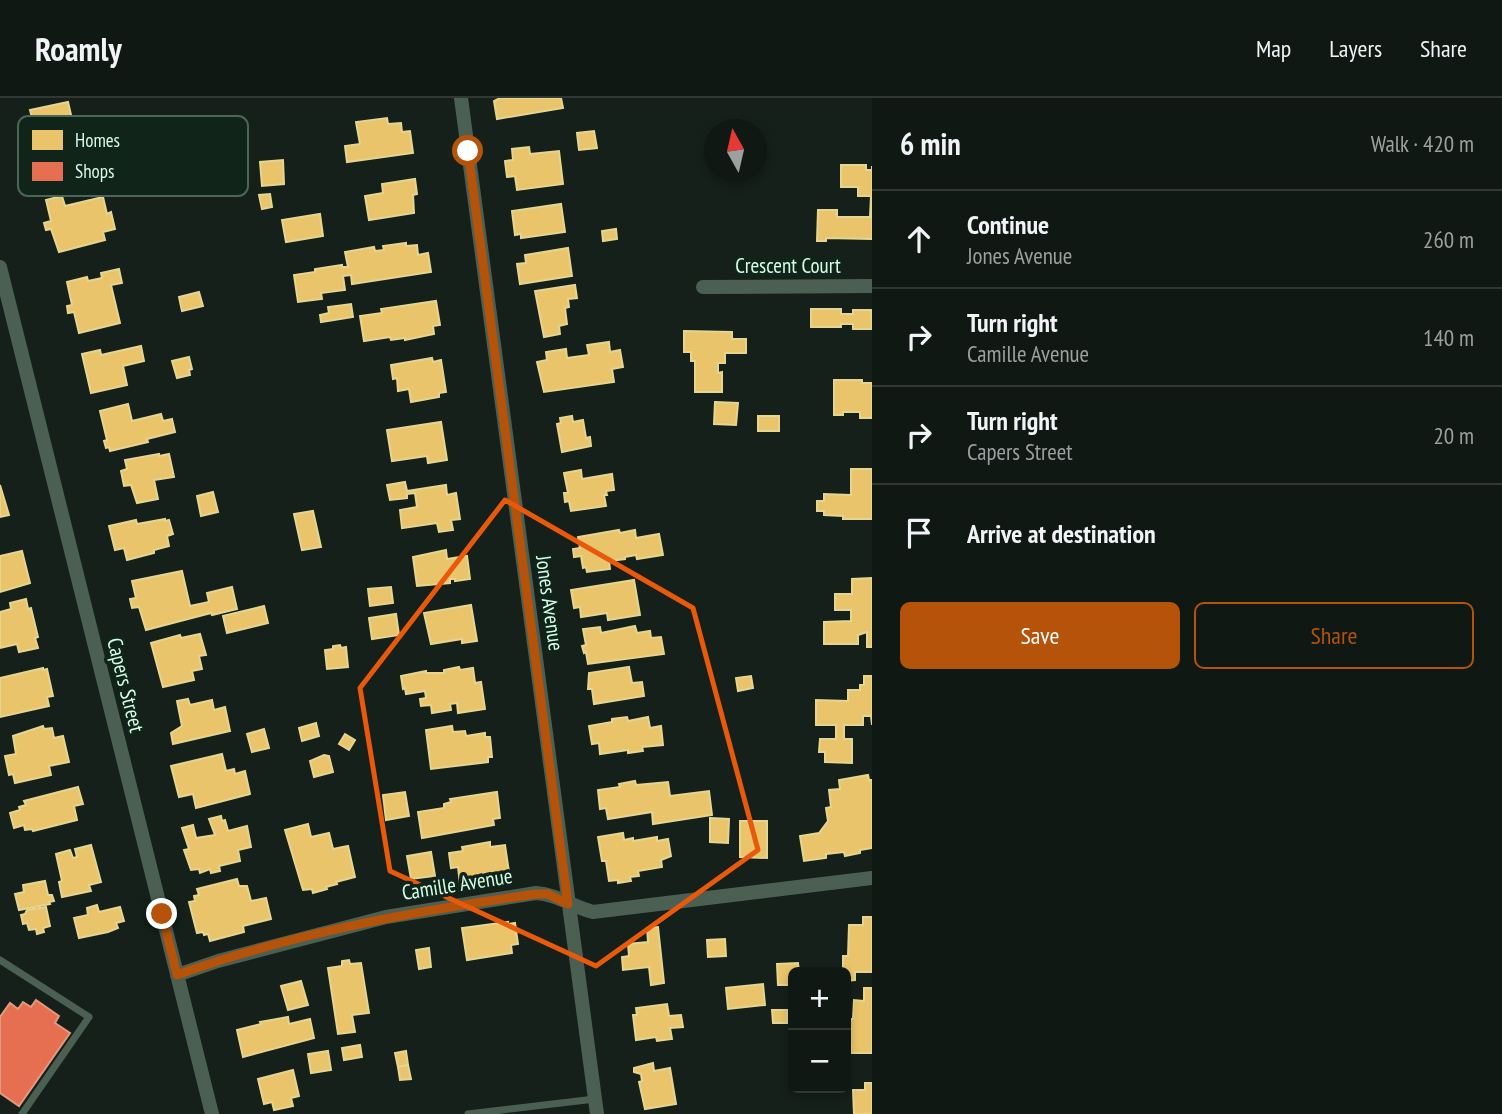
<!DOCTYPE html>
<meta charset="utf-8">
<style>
body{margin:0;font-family:"PT Sans Narrow",sans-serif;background:#19211d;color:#f1f3f6}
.controls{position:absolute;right:21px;bottom:21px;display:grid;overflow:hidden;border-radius:10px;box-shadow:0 4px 10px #0003}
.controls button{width:63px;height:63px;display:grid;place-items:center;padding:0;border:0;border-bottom:2px solid #303734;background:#101814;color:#f1f3f6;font:35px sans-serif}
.compass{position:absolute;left:704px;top:21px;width:63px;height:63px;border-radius:50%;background:#101814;box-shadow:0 4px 10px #0003;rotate:352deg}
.stop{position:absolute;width:21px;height:21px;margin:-16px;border:5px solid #b45309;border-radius:50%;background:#fff}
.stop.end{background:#b45309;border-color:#fff;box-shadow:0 2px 7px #0008}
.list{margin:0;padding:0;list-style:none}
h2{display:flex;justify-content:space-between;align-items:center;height:91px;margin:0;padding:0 28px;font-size:30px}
h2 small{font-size:23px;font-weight:400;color:#9ca0a0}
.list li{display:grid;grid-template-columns:46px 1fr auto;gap:21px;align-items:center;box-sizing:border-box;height:98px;padding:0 28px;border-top:2px solid #303734}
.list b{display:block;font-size:26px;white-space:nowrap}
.list p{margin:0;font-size:23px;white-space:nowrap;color:#9ca0a0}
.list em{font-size:23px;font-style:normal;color:#9ca0a0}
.actions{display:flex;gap:14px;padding:21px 28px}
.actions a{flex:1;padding:16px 0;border:2px solid #b45309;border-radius:10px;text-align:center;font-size:24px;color:#b45309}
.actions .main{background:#b45309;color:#fff}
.icon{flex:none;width:38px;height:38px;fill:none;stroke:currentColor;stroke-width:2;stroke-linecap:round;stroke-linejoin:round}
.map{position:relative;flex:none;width:872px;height:1016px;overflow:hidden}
header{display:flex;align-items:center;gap:42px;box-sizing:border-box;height:98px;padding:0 35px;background:#101814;border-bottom:2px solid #303734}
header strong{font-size:33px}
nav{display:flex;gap:38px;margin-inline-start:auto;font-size:24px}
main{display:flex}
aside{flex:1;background:#101814}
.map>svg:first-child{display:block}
.homes{fill:#e9c46a;stroke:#e4d590;stroke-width:2}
.shops{fill:#e76f51;stroke:#e2997e;stroke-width:2}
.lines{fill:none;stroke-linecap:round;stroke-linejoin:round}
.service{stroke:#4b6053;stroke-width:7}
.minor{stroke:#4b6053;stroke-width:14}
.route{stroke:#b45309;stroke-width:9}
.marked{fill:none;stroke:#e8590c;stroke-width:5;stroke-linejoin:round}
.labels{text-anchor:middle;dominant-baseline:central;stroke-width:7;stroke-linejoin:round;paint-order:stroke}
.street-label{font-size:21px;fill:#d7fce8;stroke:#11241a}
.key{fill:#11241a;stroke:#4c6558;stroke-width:2}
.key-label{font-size:19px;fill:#d7fce8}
</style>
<header>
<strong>Roamly</strong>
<nav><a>Map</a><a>Layers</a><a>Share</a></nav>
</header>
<main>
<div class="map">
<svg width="872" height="1016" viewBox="0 0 872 1016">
<rect width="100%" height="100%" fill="#15201a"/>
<g class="homes">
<path d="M 500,0 L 561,0 L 563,10 L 497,21 L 494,3 Z"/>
<path d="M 68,4 L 71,17 L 66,19 L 69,30 L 62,32 L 65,44 L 81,40 L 84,51 L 68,55 L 70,61 L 77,59 L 79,71 L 51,78 L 43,46 L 39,47 L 30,12 Z"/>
<path d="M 387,20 L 388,26 L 401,25 L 402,34 L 410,33 L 413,55 L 347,64 L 345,48 L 360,46 L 356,24 Z"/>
<path d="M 594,33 L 597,50 L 579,52 L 577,35 Z"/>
<path d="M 529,49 L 530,56 L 559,53 L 563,86 L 517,92 L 515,78 L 507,79 L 505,63 L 513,62 L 512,51 Z"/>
<path d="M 283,62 L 284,86 L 262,88 L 260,64 Z"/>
<path d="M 841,67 L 866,67 L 866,72 L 872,72 L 872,68 L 872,141 L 826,140 L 826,143 L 817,143 L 818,112 L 837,112 L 837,119 L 870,119 L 871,98 L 858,98 L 858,89 L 841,89 Z"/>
<path d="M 415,81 L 417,96 L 413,97 L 414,115 L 369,122 L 365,98 L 383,95 L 382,86 Z"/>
<path d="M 270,96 L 272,109 L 262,111 L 259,97 Z"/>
<path d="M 62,98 L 65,108 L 103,99 L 107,116 L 111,114 L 115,131 L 103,134 L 105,142 L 59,154 L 51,131 L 46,132 L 44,125 L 51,123 L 46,102 Z"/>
<path d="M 561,106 L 565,134 L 521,140 L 521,136 L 515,137 L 512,113 Z"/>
<path d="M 320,116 L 323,138 L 286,144 L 282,122 Z"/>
<path d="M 616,131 L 617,141 L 603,143 L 602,133 Z"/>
<path d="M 406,145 L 406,148 L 417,147 L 418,157 L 428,155 L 431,174 L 352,186 L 351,177 L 343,178 L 345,192 L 321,195 L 322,201 L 298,204 L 294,177 L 315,174 L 315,171 L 342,167 L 342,169 L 348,169 L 345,154 L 374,149 L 375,153 L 384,152 L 383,148 Z"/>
<path d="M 568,150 L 572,178 L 520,186 L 517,166 L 526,165 L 525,157 Z"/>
<path d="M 119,171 L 122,185 L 111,187 L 120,225 L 79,235 L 74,214 L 68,215 L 67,208 L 72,207 L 67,184 L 87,179 L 88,183 L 102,180 L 101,175 Z"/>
<path d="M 575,187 L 577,200 L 568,201 L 569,209 L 565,210 L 567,226 L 559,228 L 560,236 L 544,239 L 535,193 Z"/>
<path d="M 199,194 L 203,208 L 182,213 L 179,199 Z"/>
<path d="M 436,203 L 440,227 L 433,228 L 434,236 L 405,242 L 405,240 L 391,242 L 390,239 L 364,243 L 360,218 L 382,215 L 381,211 Z"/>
<path d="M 351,206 L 353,219 L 321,224 L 320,217 L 329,215 L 328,209 Z"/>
<path d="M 811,211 L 841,211 L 841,216 L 853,216 L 853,212 L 871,212 L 872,231 L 853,231 L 853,226 L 841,226 L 841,229 L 811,229 Z"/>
<path d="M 684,233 L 732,234 L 732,241 L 746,241 L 746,255 L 725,255 L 725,265 L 718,265 L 718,275 L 722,274 L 722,294 L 695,294 L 695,263 L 691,263 L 691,254 L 684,254 Z"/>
<path d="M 609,244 L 610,254 L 620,252 L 623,269 L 612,271 L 614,284 L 544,294 L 537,264 L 547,262 L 546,254 L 566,251 L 567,260 L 589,257 L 587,247 Z"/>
<path d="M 141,248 L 144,263 L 123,268 L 127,287 L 91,295 L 82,256 L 100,252 L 101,257 Z"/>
<path d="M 189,259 L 192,271 L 189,272 L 190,277 L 177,280 L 172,263 Z"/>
<path d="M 432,260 L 433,264 L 441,262 L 446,294 L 439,295 L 439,299 L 411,304 L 409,291 L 398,293 L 397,280 L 393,281 L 391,267 Z"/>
<path d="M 834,282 L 862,282 L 862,285 L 872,285 L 872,320 L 860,320 L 860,314 L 843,314 L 843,317 L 834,317 Z"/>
<path d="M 715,304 L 738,305 L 736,327 L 714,326 Z"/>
<path d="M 128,306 L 132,323 L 161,316 L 163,323 L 172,321 L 175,334 L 147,341 L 148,344 L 110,353 L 109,349 L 106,350 L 104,343 L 107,342 L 100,313 Z"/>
<path d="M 572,318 L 573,324 L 583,322 L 586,340 L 590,339 L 591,348 L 562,354 L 557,326 L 561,325 L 560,320 Z"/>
<rect x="758" y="318" width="21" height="15"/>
<path d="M 441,324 L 447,362 L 428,365 L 427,358 L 392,363 L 387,332 Z"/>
<path d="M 159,356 L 159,358 L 169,356 L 174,379 L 154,382 L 158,401 L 137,405 L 131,387 L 124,388 L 121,373 L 127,371 L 125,362 Z"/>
<path d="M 851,371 L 872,371 L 872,421 L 843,421 L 843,418 L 824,417 L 824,413 L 817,413 L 817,403 L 824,403 L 824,396 L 851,397 Z"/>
<path d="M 581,372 L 582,381 L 612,376 L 614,392 L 606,393 L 607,397 L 604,397 L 606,408 L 571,413 L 569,403 L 565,404 L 564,395 L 568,395 L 564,375 Z"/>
<path d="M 405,384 L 407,393 L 446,387 L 447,397 L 456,395 L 460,421 L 451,422 L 453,432 L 439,434 L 437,425 L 402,430 L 400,412 L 417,409 L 415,395 L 407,396 L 407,400 L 390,402 L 387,387 Z"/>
<path d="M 0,387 L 9,417 L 0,419 Z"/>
<path d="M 213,394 L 218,414 L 201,418 L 197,398 Z"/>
<path d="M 313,413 L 321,449 L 302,452 L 294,416 Z"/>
<path d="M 165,421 L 165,423 L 169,422 L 173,436 L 167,438 L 169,448 L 154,452 L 154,455 L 127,462 L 124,450 L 115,452 L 109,428 L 136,422 L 137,426 Z"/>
<path d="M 619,432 L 620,435 L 635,432 L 636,440 L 659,436 L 663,457 L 637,461 L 636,457 L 625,459 L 625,461 L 609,463 L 610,471 L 587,474 L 586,469 L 583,470 L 581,458 L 574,459 L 573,451 L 580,450 L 578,439 Z"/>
<path d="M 446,452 L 447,461 L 467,458 L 470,481 L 455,483 L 455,481 L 450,481 L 450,485 L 417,488 L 413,459 Z"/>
<path d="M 22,453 L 30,485 L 0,494 L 0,458 Z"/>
<path d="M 182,473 L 190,508 L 209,504 L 207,495 L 232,489 L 237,511 L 212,517 L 211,515 L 146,532 L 139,509 L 132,510 L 130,501 L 136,500 L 132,483 Z"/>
<path d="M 872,480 L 872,549 L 867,549 L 867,534 L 858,537 L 858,546 L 824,546 L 824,524 L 851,523 L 851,512 L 835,512 L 835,496 L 852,496 L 852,481 Z"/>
<path d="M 634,482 L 640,517 L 608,522 L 607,515 L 581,519 L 580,509 L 574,510 L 571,492 Z"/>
<path d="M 391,489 L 393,505 L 370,508 L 368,491 Z"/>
<path d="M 26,501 L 28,511 L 31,510 L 38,539 L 35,540 L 38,550 L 19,554 L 17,546 L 0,550 L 0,514 L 11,511 L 10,505 Z"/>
<path d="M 471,507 L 477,543 L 462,545 L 462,541 L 431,546 L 424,515 Z"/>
<path d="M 264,508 L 268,525 L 227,535 L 223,518 Z"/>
<path d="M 396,516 L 399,537 L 372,541 L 369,520 Z"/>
<path d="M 635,528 L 637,535 L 650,533 L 651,540 L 661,539 L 664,556 L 588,566 L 586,554 L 584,555 L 582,548 L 586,547 L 583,531 L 600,529 L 601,535 Z"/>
<path d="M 200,536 L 206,557 L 199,558 L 202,571 L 192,573 L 194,582 L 163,589 L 151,545 L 180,537 L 181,540 Z"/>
<path d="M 340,547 L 341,550 L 346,549 L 348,569 L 327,571 L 325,552 L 333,551 L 333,548 Z"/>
<path d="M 459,569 L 460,572 L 473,570 L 475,585 L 481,584 L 485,611 L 458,615 L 457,605 L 450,606 L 451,612 L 432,615 L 431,607 L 421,608 L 420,601 L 426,600 L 425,593 L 406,596 L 405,590 L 403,591 L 401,578 L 426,573 L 426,575 L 444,575 L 444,572 Z"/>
<path d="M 629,569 L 632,585 L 642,584 L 644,598 L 594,606 L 592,591 L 588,591 L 589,575 Z"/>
<path d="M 43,570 L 43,572 L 47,571 L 53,598 L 47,599 L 49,608 L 0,619 L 0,580 Z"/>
<path d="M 751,578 L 753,590 L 738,593 L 736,580 Z"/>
<path d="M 864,578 L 872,578 L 872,627 L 871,618 L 863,618 L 863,627 L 844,627 L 844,641 L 852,641 L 852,665 L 825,664 L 825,654 L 819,654 L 820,641 L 836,641 L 836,627 L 816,627 L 816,602 L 848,603 L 848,592 L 860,592 L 860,587 L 864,587 Z"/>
<path d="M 188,601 L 190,607 L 212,602 L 214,612 L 225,609 L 230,633 L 173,646 L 171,635 L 182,628 L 177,603 Z"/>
<path d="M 627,619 L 628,623 L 648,619 L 650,630 L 661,628 L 663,647 L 642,649 L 643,653 L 628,655 L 628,652 L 600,656 L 599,645 L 592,646 L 589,628 L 612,624 L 612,621 Z"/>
<path d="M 316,625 L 319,638 L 302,643 L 299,630 Z"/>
<path d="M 43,628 L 44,631 L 52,630 L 54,640 L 63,638 L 69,664 L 49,668 L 51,677 L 15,685 L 13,676 L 9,677 L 5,658 L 16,656 L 13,638 Z"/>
<path d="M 452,628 L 453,634 L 465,633 L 466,638 L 485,635 L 485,639 L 490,639 L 492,659 L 488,659 L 488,664 L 431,671 L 426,632 Z"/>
<path d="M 264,631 L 269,650 L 252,654 L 247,636 Z"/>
<path d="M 345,636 L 355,642 L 349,652 L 339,646 Z"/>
<path d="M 222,656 L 226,673 L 234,671 L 235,676 L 245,673 L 250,696 L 196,710 L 193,696 L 179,699 L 171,668 Z"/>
<path d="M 324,657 L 329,658 L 333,674 L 314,679 L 310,663 Z"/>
<path d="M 868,677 L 869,682 L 872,682 L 872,750 L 860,752 L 860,755 L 845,758 L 844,754 L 826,756 L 826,760 L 804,763 L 800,738 L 819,735 L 828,723 L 826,710 L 831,709 L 829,692 L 840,691 L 839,682 Z"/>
<path d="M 635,683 L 636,687 L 668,684 L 670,698 L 709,693 L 712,717 L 653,726 L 652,714 L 608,721 L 606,710 L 600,711 L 598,692 L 620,689 L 619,686 Z"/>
<path d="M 78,689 L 83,706 L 74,708 L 77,722 L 33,733 L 32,731 L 25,732 L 24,727 L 14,730 L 10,715 L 20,712 L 19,709 L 26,707 L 24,703 Z"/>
<path d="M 405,694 L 409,718 L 386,722 L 383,697 Z"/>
<path d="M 497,694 L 500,720 L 493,721 L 494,727 L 422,740 L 418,714 L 444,710 L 444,706 L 451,704 L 450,701 Z"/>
<path d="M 221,718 L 222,723 L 225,722 L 228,733 L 247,728 L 251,749 L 238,752 L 240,763 L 219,768 L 220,773 L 211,775 L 210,771 L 200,775 L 199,771 L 191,772 L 184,752 L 189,751 L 182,730 L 193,727 L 196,740 L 215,737 L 209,721 Z"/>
<path d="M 710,720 L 729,721 L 728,745 L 710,744 Z"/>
<path d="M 740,723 L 767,723 L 767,760 L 740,759 Z"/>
<path d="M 308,726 L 311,739 L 329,735 L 333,751 L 348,748 L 355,779 L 336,784 L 337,786 L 326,789 L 327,791 L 313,795 L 312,791 L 303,792 L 285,732 Z"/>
<path d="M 623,735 L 624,742 L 633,740 L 633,743 L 657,739 L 657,743 L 668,741 L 671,758 L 661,762 L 662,769 L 638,773 L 639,778 L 630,779 L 631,783 L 618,785 L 618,782 L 609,783 L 606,763 L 602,763 L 598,739 Z"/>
<path d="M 490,744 L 490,749 L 505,747 L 509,774 L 501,775 L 502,780 L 460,786 L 458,769 L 451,770 L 449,755 L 463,753 L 462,749 Z"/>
<path d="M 91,747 L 101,784 L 89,787 L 91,793 L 62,799 L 59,784 L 62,783 L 56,756 L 70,752 L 73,760 L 77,759 L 75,751 Z"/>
<path d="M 431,754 L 435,778 L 411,781 L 407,758 Z"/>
<path d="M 237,781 L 239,788 L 247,788 L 251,803 L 266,800 L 271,821 L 243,828 L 244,834 L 210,843 L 208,836 L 204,837 L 203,834 L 197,835 L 189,804 L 195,803 L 194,798 L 199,797 L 197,791 Z"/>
<path d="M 45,783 L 48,797 L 52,797 L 54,803 L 49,804 L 50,806 L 19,812 L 15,796 L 24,794 L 23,787 Z"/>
<path d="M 97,807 L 99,814 L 120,809 L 124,823 L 116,825 L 118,830 L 108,834 L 79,840 L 74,820 L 88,817 L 87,810 Z"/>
<path d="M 46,809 L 50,828 L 43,830 L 44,834 L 37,836 L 36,831 L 29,832 L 27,825 L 23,826 L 21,817 L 25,816 L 27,812 Z"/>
<path d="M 863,819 L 872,819 L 872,874 L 855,874 L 855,882 L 846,883 L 846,874 L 843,874 L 843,858 L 848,858 L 849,827 L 863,827 Z"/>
<path d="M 508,824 L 508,826 L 515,825 L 518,846 L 511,847 L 512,855 L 467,862 L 462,830 Z"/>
<path d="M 658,829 L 664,885 L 651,887 L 649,869 L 623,872 L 622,859 L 629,858 L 628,846 L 648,844 L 647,830 Z"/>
<path d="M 725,841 L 726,858 L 708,859 L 707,842 Z"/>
<path d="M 429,850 L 431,869 L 419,871 L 416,852 Z"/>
<path d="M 349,862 L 350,866 L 361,865 L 369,915 L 352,917 L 355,934 L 338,936 L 328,870 L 342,868 L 342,863 Z"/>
<path d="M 798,865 L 799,874 L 793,874 L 793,887 L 778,887 L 777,866 Z"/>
<path d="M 301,883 L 308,907 L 288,912 L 281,888 Z"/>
<path d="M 763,886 L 765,907 L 728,911 L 726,890 Z"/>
<path d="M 864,890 L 872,890 L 872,955 L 851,955 L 851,945 L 846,945 L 846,921 L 853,921 L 854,902 L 864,903 Z"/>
<path d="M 667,906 L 669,918 L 681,917 L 683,929 L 670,930 L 672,941 L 657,943 L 656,939 L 636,942 L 633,917 L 637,917 L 636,910 Z"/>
<path d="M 772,912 L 787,912 L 787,925 L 773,925 Z"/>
<path d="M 288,919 L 289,926 L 310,921 L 314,940 L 243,959 L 237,932 L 261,926 L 260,924 Z"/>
<path d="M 360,947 L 362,959 L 344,962 L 342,950 Z"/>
<path d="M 328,953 L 331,972 L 311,975 L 308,956 Z"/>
<path d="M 406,953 L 408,967 L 398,969 L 395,955 Z"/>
<path d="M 653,965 L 654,973 L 670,970 L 676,1006 L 645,1011 L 639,984 L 642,983 L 641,976 L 634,974 L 634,970 Z"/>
<path d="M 408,967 L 411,981 L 400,982 L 398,969 Z"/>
<path d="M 293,972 L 299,998 L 291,1000 L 293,1008 L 274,1012 L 272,1004 L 264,1006 L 258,981 Z"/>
<path d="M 865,985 L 872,985 L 872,1016 L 854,1016 L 853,992 L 865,992 Z"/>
</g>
<path class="shops" d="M 36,902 L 59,918 L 55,925 L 70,935 L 19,1008 L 0,995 L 0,919 L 10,905 L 18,911 L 23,904 L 31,909 Z"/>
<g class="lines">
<g class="service">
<path d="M 0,862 L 89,919 L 22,1016"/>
<path d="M 468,1016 L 595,1001"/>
</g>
<g class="minor">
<path d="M 461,0 L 597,1016"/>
<path d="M 0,169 L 212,1016"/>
<path d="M 703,189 L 872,188"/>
<path d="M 177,877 L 218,863 L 386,819 L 536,795 C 557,796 573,809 593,814 L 872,780"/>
</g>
</g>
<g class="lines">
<path class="route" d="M 162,816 L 177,877 C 293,835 415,813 536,796 L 548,796 L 568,806 L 468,53"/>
</g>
<path class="marked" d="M 505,402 L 693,510 L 758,752 L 596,868 L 390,773 L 360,590 Z"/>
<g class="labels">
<g class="street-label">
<text x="788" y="167">Crescent Court</text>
<text transform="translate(550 505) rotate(82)">Jones Avenue</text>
<text transform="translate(126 587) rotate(76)">Capers Street</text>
<text transform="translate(457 786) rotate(-9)">Camille Avenue</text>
</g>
</g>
<rect x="18" y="18" width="230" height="80" rx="10" class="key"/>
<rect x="32" y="32" width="31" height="20" fill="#e9c46a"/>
<rect x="32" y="64" width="31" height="19" fill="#e76f51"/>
<g class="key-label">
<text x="75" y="49">Homes</text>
<text x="75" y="80">Shops</text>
</g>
</svg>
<div class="controls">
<button>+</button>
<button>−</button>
</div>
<svg class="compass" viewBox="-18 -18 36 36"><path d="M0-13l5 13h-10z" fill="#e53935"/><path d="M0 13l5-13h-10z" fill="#9ca0a0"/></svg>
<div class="stop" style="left:468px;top:53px"></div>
<div class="stop end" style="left:162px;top:816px"></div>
</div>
<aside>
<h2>6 min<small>Walk · 420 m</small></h2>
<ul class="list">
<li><svg class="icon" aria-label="ahead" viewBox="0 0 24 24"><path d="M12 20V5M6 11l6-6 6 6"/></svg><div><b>Continue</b><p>Jones Avenue</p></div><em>260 m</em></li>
<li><svg class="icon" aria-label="right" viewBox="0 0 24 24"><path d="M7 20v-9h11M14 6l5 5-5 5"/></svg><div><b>Turn right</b><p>Camille Avenue</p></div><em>140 m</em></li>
<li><svg class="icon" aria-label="right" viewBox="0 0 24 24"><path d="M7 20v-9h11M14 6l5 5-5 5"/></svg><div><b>Turn right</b><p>Capers Street</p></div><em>20 m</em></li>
<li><svg class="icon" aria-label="arrive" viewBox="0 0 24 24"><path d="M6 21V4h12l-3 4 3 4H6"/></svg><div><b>Arrive at destination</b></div></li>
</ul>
<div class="actions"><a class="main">Save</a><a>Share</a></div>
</aside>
</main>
